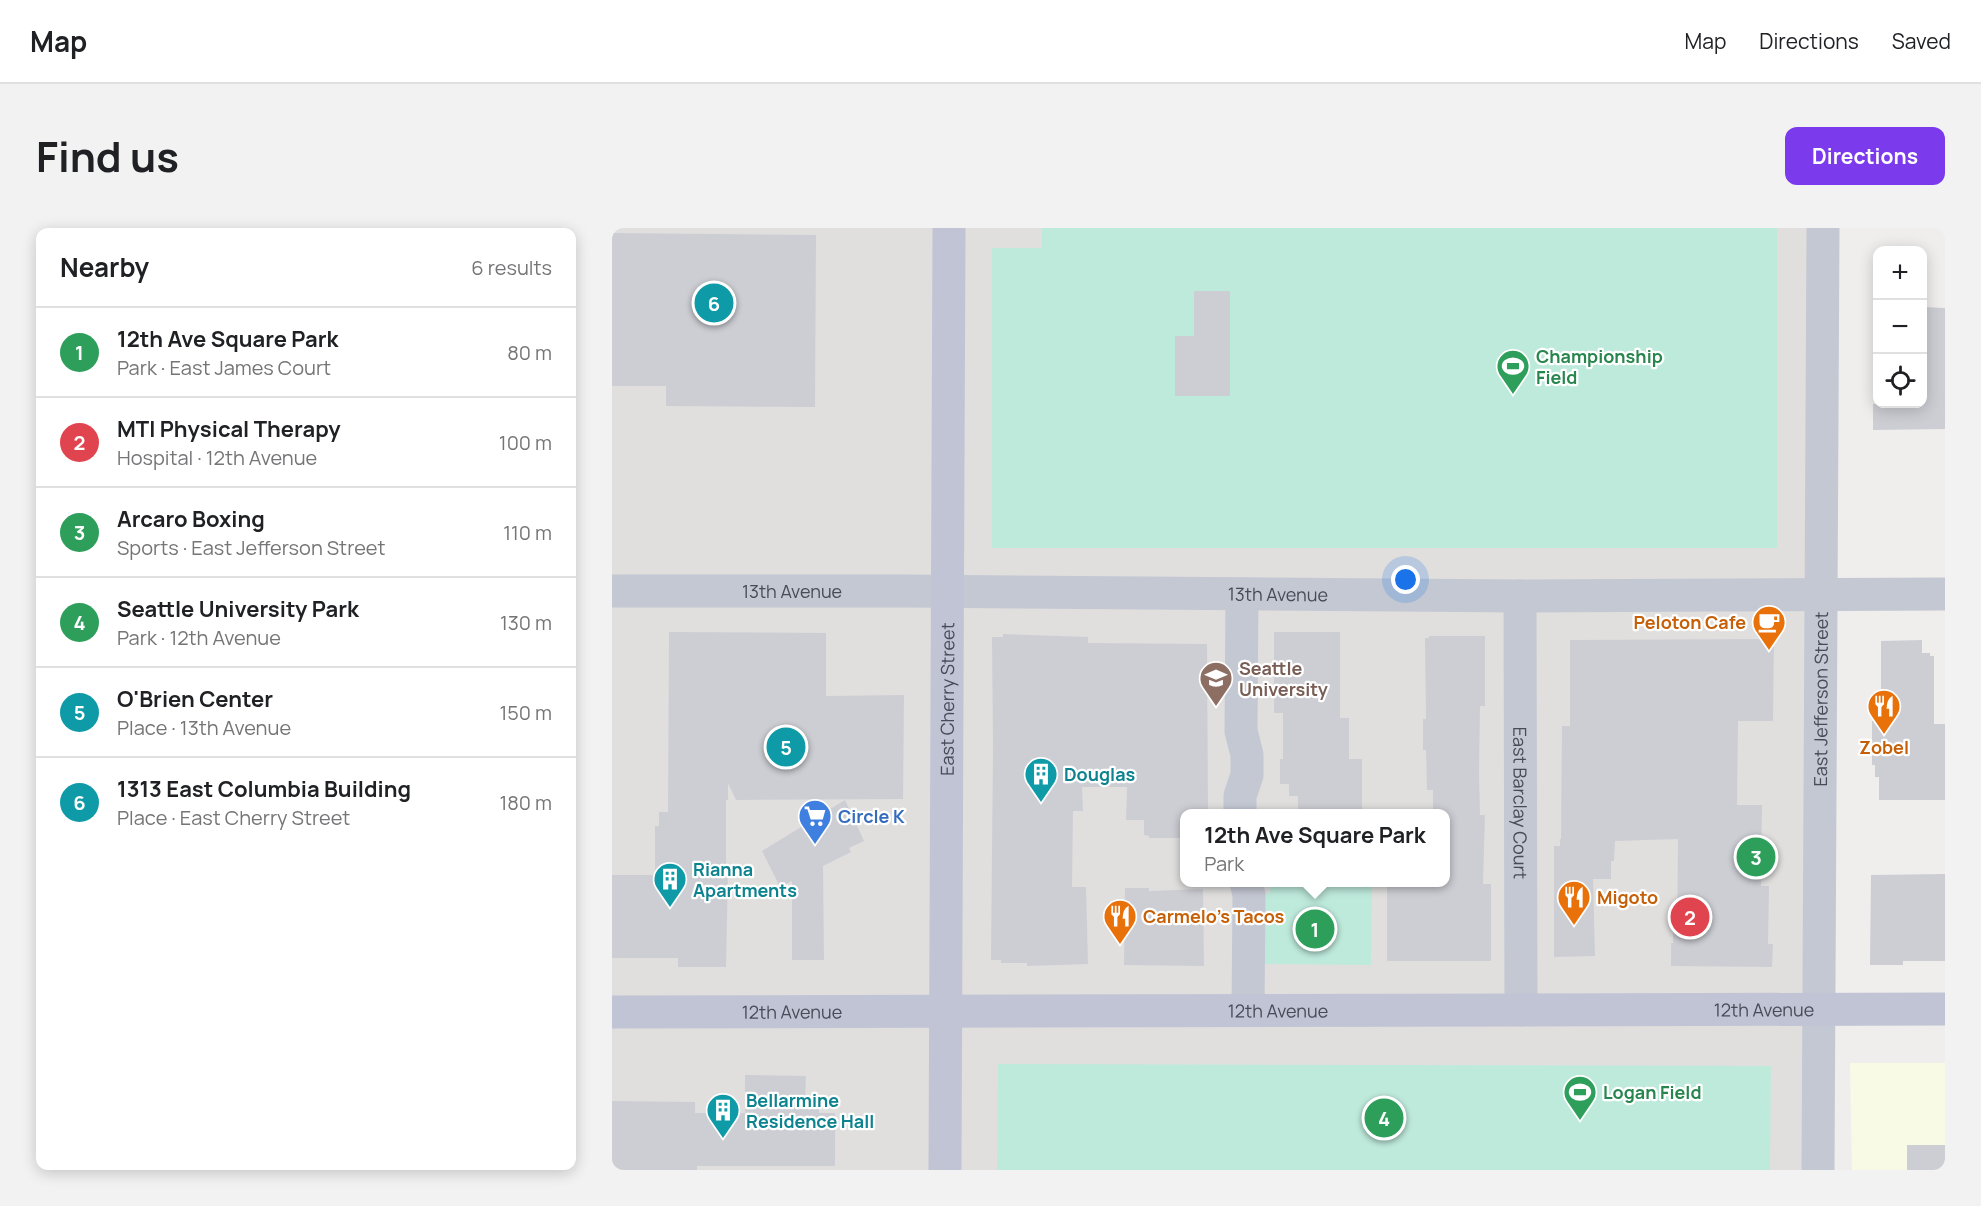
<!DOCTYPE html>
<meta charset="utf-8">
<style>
body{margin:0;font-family:Manrope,sans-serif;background:#f2f2f2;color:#202124}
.controls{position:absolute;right:18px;top:18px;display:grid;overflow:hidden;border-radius:12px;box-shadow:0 3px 15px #0003}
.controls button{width:54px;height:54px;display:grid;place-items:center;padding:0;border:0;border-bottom:2px solid #e0e0e0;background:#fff;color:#202124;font:30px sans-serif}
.you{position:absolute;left:794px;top:352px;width:21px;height:21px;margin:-15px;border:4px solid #fff;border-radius:50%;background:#1a73e8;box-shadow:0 0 0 9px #1a73e833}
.badge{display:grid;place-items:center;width:39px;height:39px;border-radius:50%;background:#7c3aed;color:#fff;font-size:20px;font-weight:700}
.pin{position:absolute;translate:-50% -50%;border:3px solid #fff;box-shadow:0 2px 6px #0006}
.popup{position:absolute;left:568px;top:581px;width:270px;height:78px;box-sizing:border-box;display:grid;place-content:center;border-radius:12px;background:#fff;filter:drop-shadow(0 2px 4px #0005);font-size:20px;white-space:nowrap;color:#757577}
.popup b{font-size:22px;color:#202124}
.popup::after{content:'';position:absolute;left:50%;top:100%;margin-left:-12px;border:12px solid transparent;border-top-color:#fff}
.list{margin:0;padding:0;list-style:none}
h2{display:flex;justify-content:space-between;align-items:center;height:78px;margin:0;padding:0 24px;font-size:26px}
h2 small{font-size:20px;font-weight:400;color:#757577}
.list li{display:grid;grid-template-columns:39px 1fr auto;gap:18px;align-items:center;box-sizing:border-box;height:90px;padding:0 24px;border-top:2px solid #e0e0e0}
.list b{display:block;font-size:22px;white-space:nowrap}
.list p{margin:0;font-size:20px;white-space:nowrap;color:#757577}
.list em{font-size:20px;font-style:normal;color:#757577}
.icon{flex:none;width:33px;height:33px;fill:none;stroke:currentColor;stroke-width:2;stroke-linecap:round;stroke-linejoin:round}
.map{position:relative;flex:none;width:1333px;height:942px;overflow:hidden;border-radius:12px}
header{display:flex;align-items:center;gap:36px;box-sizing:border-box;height:84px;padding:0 30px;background:#fff;border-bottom:2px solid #e0e0e0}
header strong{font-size:28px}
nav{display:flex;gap:33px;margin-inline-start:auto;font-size:21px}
.intro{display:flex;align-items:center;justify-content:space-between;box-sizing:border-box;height:144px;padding:0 36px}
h1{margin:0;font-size:42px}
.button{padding:15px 27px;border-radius:12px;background:#7c3aed;color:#fff;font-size:21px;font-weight:700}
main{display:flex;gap:36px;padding:0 36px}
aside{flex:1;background:#fff;border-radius:12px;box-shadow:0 3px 15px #0003}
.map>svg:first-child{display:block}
.commercial{fill:#f9fae6}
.education{fill:#e0dfde;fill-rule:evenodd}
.green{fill:#beeadc}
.building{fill:#cdced4}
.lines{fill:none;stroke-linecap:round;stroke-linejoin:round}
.minor{stroke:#c4c8d3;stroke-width:33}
.tertiary{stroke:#c4c8d3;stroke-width:33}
.secondary{stroke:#c1c4d4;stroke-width:33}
.labels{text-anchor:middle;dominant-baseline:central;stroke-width:4.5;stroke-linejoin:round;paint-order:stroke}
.leisure-label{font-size:18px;font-weight:bold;fill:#27864d;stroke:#fff;text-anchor:start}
.street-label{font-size:18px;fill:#474b58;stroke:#fff}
.food-label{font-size:18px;font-weight:bold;fill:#c56008;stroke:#fff;text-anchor:start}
.education-label{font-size:18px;font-weight:bold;fill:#785e54;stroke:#fff;text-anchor:start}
.culture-label{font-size:18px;font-weight:bold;fill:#0d838f;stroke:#fff;text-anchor:start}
.shop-label{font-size:18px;font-weight:bold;fill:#366cbe;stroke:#fff;text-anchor:start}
</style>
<header>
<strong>Map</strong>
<nav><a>Map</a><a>Directions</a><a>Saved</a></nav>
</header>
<div class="intro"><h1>Find us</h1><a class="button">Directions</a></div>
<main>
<aside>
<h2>Nearby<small>6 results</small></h2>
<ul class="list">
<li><span class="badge" style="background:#2e9e5b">1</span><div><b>12th Ave Square Park</b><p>Park · East James Court</p></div><em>80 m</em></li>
<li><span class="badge" style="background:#e0444e">2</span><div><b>MTI Physical Therapy</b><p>Hospital · 12th Avenue</p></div><em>100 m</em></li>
<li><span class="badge" style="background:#2e9e5b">3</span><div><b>Arcaro Boxing</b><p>Sports · East Jefferson Street</p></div><em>110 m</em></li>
<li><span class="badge" style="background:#2e9e5b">4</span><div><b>Seattle University Park</b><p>Park · 12th Avenue</p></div><em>130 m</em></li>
<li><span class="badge" style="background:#0f9aa8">5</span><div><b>O'Brien Center</b><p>Place · 13th Avenue</p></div><em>150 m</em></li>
<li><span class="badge" style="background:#0f9aa8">6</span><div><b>1313 East Columbia Building</b><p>Place · East Cherry Street</p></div><em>180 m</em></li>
</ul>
</aside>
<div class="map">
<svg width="1333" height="942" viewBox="0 0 1333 942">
<rect width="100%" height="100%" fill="#efeeed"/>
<path class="commercial" d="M 1238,835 L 1333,835 L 1333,942 L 1240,942 Z"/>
<path class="education" d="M 0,0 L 1211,0 L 1206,942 L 0,942 ZM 572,586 L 834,586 L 834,654 L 572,654 Z"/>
<g class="green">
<path d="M 430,0 L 1165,0 L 1165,320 L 380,320 L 380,20 L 430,20 Z"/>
<path d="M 658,655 L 760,655 L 759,737 L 645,736 L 647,665 L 658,666 Z"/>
<path d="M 386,836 L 1159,838 L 1158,942 L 385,942 Z"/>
</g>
<g class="building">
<path d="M 0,5 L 204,7 L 203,179 L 54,178 L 54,158 L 0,158 Z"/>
<path d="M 582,63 L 618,63 L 618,168 L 563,168 L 563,108 L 582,108 Z"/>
<path d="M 1311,79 L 1333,80 L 1333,201 L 1261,202 L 1261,176 L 1311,176 Z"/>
<path d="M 57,404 L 214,405 L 214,468 L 292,467 L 291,571 L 124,572 L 116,555 L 116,572 L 114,572 L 114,646 L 116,644 L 114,739 L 66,739 L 66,730 L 0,730 L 0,647 L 43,647 L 43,598 L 47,598 L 47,584 L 56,584 Z"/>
<path d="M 662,404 L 728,404 L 728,490 L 737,490 L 737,531 L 750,531 L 750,585 L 686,585 L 686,568 L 677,568 L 677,556 L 668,556 L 668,531 L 671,531 L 671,485 L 662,485 Z"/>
<path d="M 391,406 L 476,409 L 476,415 L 595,416 L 596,585 L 573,585 L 573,610 L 537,610 L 537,608 L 532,607 L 532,592 L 514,592 L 515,559 L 470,559 L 471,583 L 461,583 L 460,659 L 474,659 L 476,736 L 415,738 L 415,735 L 389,735 L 389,732 L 379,732 L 381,519 L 380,409 L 391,409 Z"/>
<path d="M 817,408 L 873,408 L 873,478 L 868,478 L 867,545 L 868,587 L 873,587 L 871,656 L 879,656 L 879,733 L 775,733 L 775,656 L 834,656 L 834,585 L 821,585 L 821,562 L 815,562 L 814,522 L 811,522 L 811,491 L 814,491 L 813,410 L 817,410 Z"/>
<path d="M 1162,411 L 1161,493 L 1126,493 L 1125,577 L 1150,577 L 1149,658 L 1157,658 L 1156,716 L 1161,716 L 1160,739 L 1059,738 L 1059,715 L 1061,715 L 1061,702 L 1065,703 L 1066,611 L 1003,613 L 1002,633 L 999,633 L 999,651 L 981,651 L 983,728 L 942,729 L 942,618 L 948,618 L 948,611 L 949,611 L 950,498 L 958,498 L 958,412 Z"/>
<path d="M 1310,412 L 1310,425 L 1318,425 L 1318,428 L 1322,428 L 1322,496 L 1333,496 L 1333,572 L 1267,572 L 1267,549 L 1263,549 L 1263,537 L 1260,537 L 1260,493 L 1269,493 L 1269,413 Z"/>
<path d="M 233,572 L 252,613 L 237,620 L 239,624 L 211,638 L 212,732 L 180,732 L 180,653 L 168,659 L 150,623 Z"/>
<path d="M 1333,646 L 1333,733 L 1291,733 L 1291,737 L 1258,737 L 1259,647 Z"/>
<path d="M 513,660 L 537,660 L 537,663 L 591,661 L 592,738 L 512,737 Z"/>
<path d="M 133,847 L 194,848 L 193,875 L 207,875 L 207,885 L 223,885 L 223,938 L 85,938 L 85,942 L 0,942 L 0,873 L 83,874 L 83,885 L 133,885 Z"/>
<rect x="1295" y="917" width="38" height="25"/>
</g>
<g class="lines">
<g class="minor">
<path id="s1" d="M 0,363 L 296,363 L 908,368 L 1333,366"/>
<path id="s2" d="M 908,368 L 909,782"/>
<path d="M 628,586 L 628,568 L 635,547 L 635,527 L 629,503 L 630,366"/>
<path d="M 634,654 L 637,667 L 636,782"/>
</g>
<path class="tertiary" id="s3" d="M 1206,942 L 1211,0"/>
<g class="secondary">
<path id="s4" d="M 0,784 L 1333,781"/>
<path id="s5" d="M 333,942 L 337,0"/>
</g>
</g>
<defs>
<symbol id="stadium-pin" viewBox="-11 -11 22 30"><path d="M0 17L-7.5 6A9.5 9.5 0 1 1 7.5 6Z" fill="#2e9e5b" stroke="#fff"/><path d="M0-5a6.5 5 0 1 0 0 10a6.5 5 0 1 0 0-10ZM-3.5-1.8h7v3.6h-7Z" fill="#fff"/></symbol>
<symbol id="cafe-pin" viewBox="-11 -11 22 30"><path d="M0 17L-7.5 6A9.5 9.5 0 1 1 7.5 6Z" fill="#e8710a" stroke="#fff"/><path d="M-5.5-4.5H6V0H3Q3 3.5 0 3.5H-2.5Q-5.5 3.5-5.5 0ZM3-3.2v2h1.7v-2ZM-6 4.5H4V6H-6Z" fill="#fff"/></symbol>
<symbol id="university-pin" viewBox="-11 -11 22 30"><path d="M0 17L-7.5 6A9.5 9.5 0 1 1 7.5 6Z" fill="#8d6e63" stroke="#fff"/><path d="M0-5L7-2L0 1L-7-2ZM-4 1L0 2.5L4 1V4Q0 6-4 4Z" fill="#fff"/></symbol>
<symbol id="restaurant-pin" viewBox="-11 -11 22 30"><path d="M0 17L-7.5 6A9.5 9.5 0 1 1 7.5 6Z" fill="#e8710a" stroke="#fff"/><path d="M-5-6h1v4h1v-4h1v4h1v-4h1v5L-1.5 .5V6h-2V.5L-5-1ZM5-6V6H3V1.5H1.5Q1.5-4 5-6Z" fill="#fff"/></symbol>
<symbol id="building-pin" viewBox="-11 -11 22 30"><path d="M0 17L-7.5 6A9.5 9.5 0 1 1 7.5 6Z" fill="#0f9aa8" stroke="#fff"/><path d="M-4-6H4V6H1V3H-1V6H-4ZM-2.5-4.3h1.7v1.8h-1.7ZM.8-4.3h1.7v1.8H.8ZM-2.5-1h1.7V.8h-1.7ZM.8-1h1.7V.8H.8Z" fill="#fff"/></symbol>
<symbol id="supermarket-pin" viewBox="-11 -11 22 30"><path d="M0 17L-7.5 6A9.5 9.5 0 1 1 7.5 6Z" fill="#3f7fe0" stroke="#fff"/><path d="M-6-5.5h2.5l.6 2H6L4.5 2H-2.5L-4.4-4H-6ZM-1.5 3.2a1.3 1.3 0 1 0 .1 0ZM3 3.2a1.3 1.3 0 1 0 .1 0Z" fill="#fff"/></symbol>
</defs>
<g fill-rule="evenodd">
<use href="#stadium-pin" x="882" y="119" width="38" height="52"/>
<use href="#cafe-pin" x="1138" y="375" width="38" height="52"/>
<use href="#university-pin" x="585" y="431" width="38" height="52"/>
<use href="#restaurant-pin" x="1253" y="459" width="38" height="52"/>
<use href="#building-pin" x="410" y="527" width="38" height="52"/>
<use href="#supermarket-pin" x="184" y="569" width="38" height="52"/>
<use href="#building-pin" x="39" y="632" width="38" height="52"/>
<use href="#restaurant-pin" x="943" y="650" width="38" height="52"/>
<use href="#restaurant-pin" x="489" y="669" width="38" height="52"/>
<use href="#stadium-pin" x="949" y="845" width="38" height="52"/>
<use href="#building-pin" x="92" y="863" width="38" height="52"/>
</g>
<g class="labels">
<g class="leisure-label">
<text x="924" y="128">Championship<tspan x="924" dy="21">Field</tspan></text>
<text x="991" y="864">Logan Field</text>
</g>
<g class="street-label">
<text stroke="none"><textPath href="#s1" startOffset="180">13th Avenue</textPath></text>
<text stroke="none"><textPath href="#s1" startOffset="666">13th Avenue</textPath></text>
<text stroke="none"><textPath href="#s5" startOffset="471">East Cherry Street</textPath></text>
<text stroke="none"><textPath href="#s3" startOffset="471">East Jefferson Street</textPath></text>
<text stroke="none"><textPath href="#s2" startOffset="207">East Barclay Court</textPath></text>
<text stroke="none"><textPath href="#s4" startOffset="666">12th Avenue</textPath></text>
<text stroke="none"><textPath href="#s4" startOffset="1152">12th Avenue</textPath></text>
<text stroke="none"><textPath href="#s4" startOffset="180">12th Avenue</textPath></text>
</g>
<g class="food-label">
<text x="1134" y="394" text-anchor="end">Peloton Cafe</text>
<text x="1272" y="519" text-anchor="middle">Zobel</text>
<text x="985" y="669">Migoto</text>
<text x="531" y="688">Carmelo’s Tacos</text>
</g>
<g class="education-label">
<text x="627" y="440">Seattle<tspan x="627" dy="21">University</tspan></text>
</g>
<g class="culture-label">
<text x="452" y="546">Douglas</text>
<text x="81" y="641">Rianna<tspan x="81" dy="21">Apartments</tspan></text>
<text x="134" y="872">Bellarmine<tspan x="134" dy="21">Residence Hall</tspan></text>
</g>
<g class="shop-label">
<text x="226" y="588">Circle K</text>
</g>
</g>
</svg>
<div class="controls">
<button>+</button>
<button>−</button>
<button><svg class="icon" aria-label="locate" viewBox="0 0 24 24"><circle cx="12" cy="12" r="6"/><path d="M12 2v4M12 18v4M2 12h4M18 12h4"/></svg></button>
</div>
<div class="you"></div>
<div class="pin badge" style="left:703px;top:701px;background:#2e9e5b">1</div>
<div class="popup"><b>12th Ave Square Park</b>Park</div>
<div class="pin badge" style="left:1078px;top:689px;background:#e0444e">2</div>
<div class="pin badge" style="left:1144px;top:629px;background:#2e9e5b">3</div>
<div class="pin badge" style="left:772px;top:890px;background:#2e9e5b">4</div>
<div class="pin badge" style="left:174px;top:519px;background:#0f9aa8">5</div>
<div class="pin badge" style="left:102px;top:75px;background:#0f9aa8">6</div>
</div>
</main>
